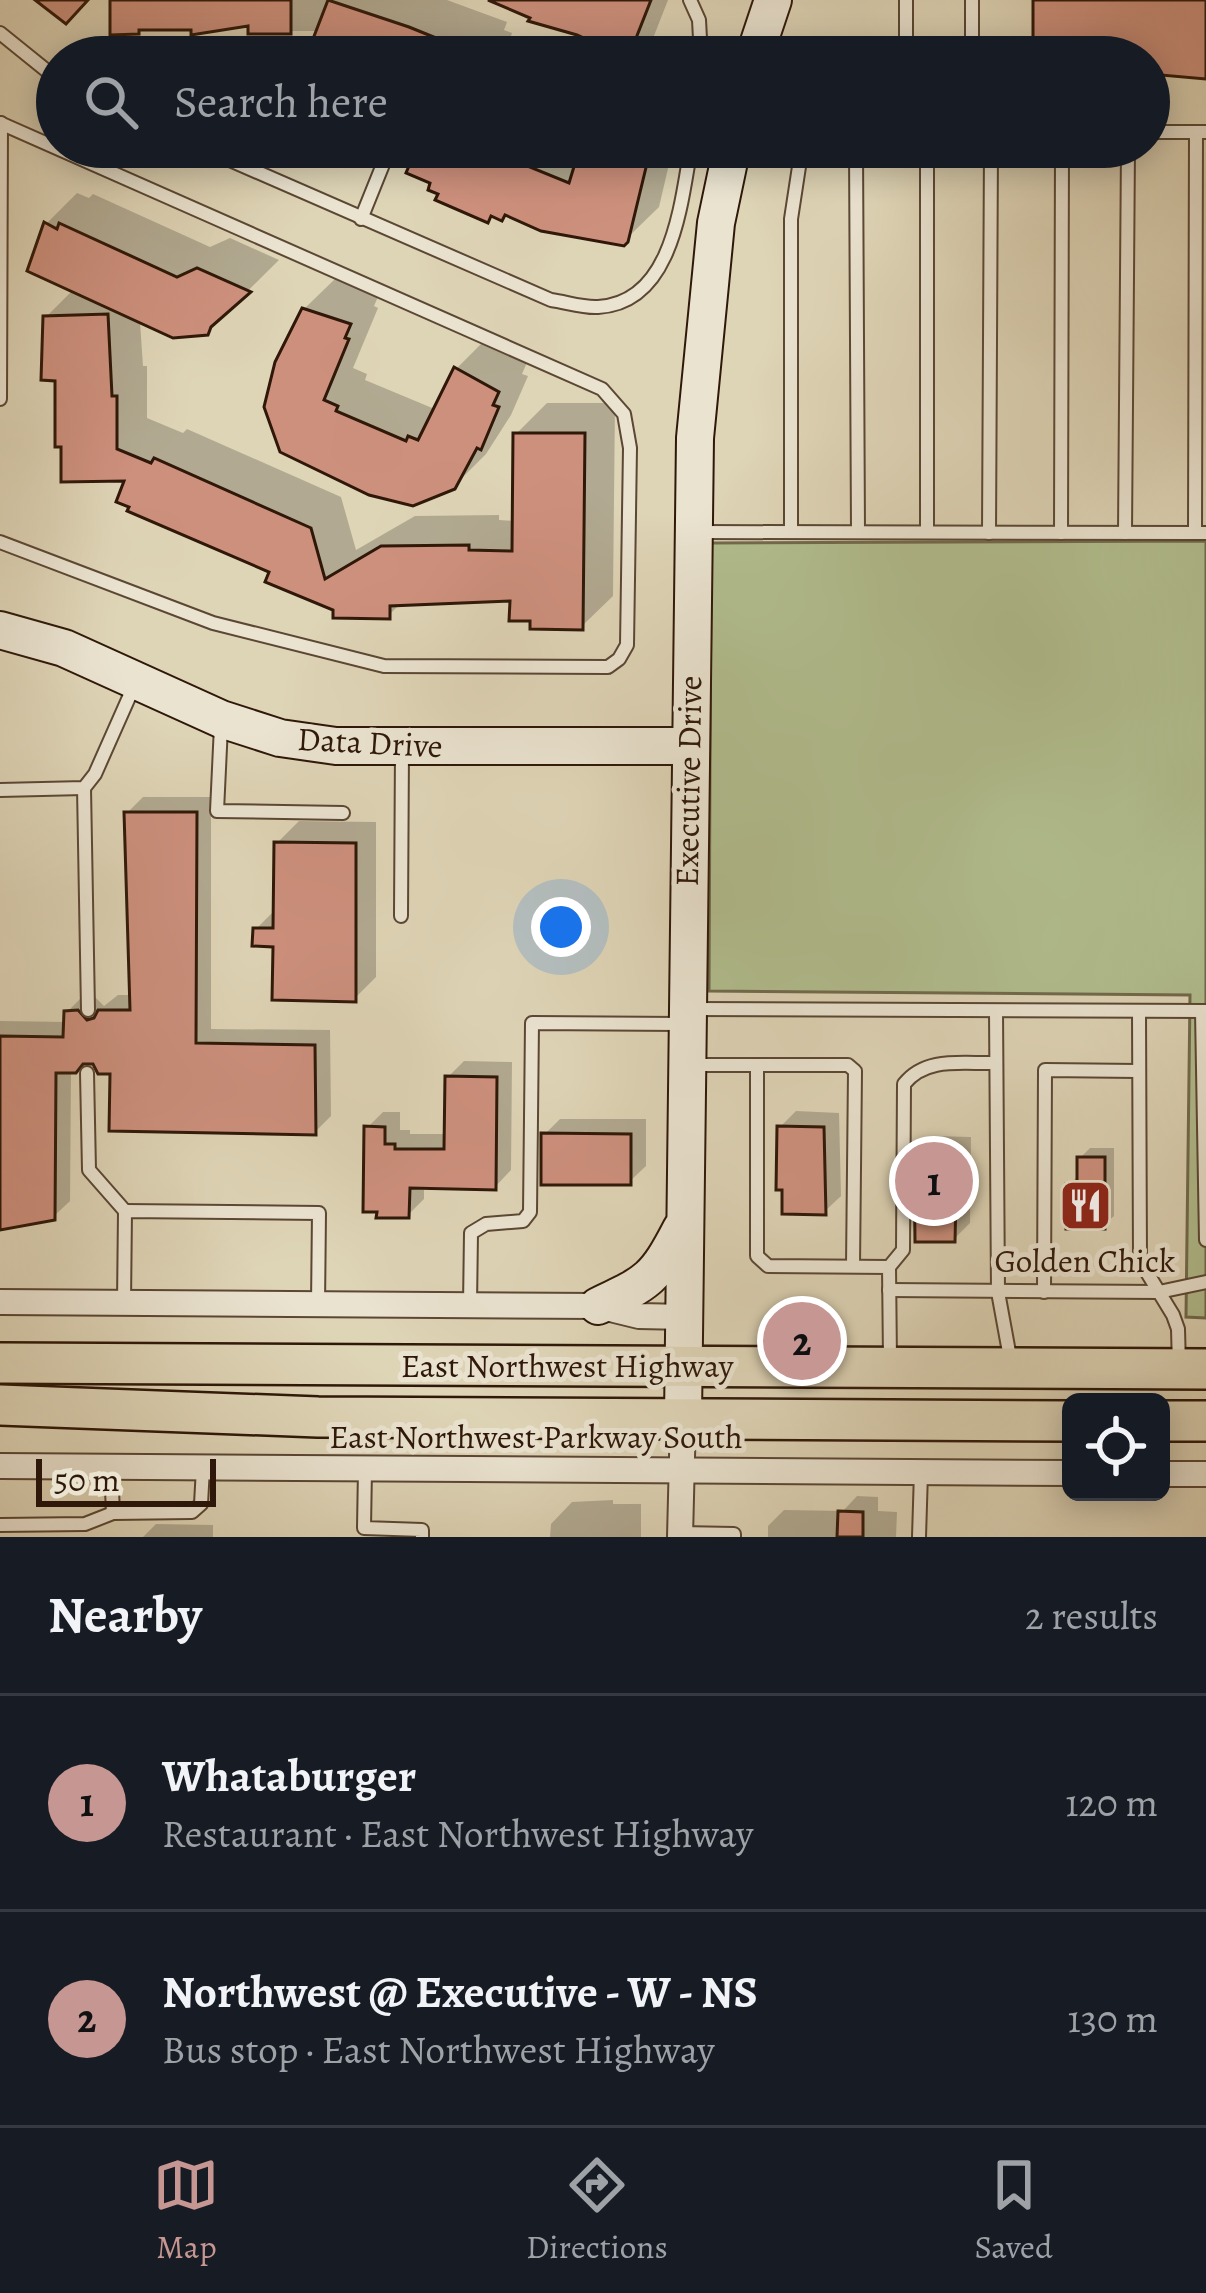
<!DOCTYPE html>
<meta charset="utf-8">
<style>
body{margin:0;font-family:Alegreya,serif;background:#242831;color:#f1f3f6}
.controls{position:absolute;right:36px;bottom:36px;display:grid;overflow:hidden;border-radius:18px;box-shadow:0 6px 30px #0003}
.controls button{width:108px;height:108px;display:grid;place-items:center;padding:0;border:0;border-bottom:3px solid #363941;background:#171b24;color:#f1f3f6;font:60px sans-serif}
.scale{position:absolute;left:36px;bottom:30px;width:180px;box-sizing:border-box;padding-left:12px;border:6px solid #2f1809;border-top:0;font-size:33px;line-height:42px;white-space:nowrap;color:#2f1809;-webkit-text-stroke:9px #eae3d0;paint-order:stroke}
.you{position:absolute;left:561px;top:927px;width:42px;height:42px;margin:-30px;border:9px solid #fff;border-radius:50%;background:#1a73e8;box-shadow:0 0 0 18px #1a73e833}
.badge{display:grid;place-items:center;width:78px;height:78px;border-radius:50%;background:#c59692;color:#111;font-size:39px;font-weight:700}
.pin{position:absolute;translate:-50% -50%;border:6px solid #fff;box-shadow:0 3px 12px #0006}
.list{margin:0;padding:0;list-style:none}
h2{display:flex;justify-content:space-between;align-items:center;height:156px;margin:0;padding:0 48px;font-size:51px}
h2 small{font-size:39px;font-weight:400;color:#9ea1a6}
.list li{display:grid;grid-template-columns:78px 1fr auto;gap:36px;align-items:center;box-sizing:border-box;height:216px;padding:0 48px;border-top:3px solid #363941}
.list b{display:block;font-size:45px;white-space:nowrap}
.list p{margin:0;font-size:39px;white-space:nowrap;color:#9ea1a6}
.list em{font-size:39px;font-style:normal;color:#9ea1a6}
.icon{flex:none;width:66px;height:66px;fill:none;stroke:currentColor;stroke-width:2;stroke-linecap:round;stroke-linejoin:round}
.map{position:relative;flex:none;width:1206px;height:1537px;overflow:hidden}
.search{position:absolute;background:#171b24;box-shadow:0 6px 30px #0003;left:36px;right:36px;top:36px;height:132px;display:flex;align-items:center;gap:30px;box-sizing:border-box;padding:0 42px;border-radius:66px;color:#9ea1a6;font-size:45px}
.sheet{height:588px;background:#171b24}
nav{display:flex;justify-content:space-around;align-items:center;box-sizing:border-box;height:168px;border-top:3px solid #363941;background:#171b24;font-size:33px;color:#9ea1a6}
nav a{display:grid;justify-items:center;gap:6px}
nav .on{color:#c59692}
.map>svg:first-child{display:block}
.green{fill:#b1bd8e;stroke:#706a4c;stroke-width:3}
.shadow{fill:#0003}
.building{fill:#cd907d;stroke:#2f1809;stroke-width:3}
.lines{fill:none;stroke-linecap:round;stroke-linejoin:round}
.lane-casing{stroke:#5b4734;stroke-width:16}
.street-casing{stroke:#5b4734;stroke-width:28}
.secondary-casing{stroke:#2f1809;stroke-width:40}
.primary-casing{stroke:#2f1809;stroke-width:44}
.lane{stroke:#eae3d0;stroke-width:12}
.street{stroke:#eae3d0;stroke-width:24}
.secondary{stroke:#eae3d0;stroke-width:36}
.primary{stroke:#ded4b6;stroke-width:39}
.labels{text-anchor:middle;dominant-baseline:central;stroke-width:10;stroke-linejoin:round;paint-order:stroke}
.street-label{font-size:33px;fill:#2f1809;stroke:#eae3d0}
.poi-label{font-size:33px;fill:#2f1809;stroke:#eae3d0}
</style>
<div class="map">
<svg width="1206" height="1537" viewBox="0 0 1206 1537">
<rect width="100%" height="100%" fill="#ded4b6"/>
<filter id="stains"><feTurbulence type="fractalNoise" baseFrequency=".00167" numOctaves="4"/><feColorMatrix values="0 0 0 0 .2 0 0 0 0 .09 0 0 0 0 .02 0 0 0 .5 -.17"/></filter>
<radialGradient id="worn" r=".72"><stop offset=".6" stop-color="#630" stop-opacity="0"/><stop offset="1" stop-color="#630" stop-opacity=".3"/></radialGradient>
<path class="green" d="M 1206,541 L 1206,1318 L 1186,1317 L 1190,995 L 709,991 L 711,543 Z"/>
<g class="shadow">
<path d="M 113,0 L 447,0 L 507,22 L 504,30 L 512,33 L 504,57 L 309,57 L 319,31 L 251,31 L 251,22 L 142,27 L 138,31 Z"/>
<path d="M 495,0 L 668,0 L 650,46 L 689,57 L 603,57 L 608,45 Z"/>
<path d="M 418,147 L 673,147 L 659,207 L 623,242 L 442,193 Z"/>
<path d="M 77,193 L 89,198 L 93,194 L 210,247 L 230,238 L 279,260 L 206,332 L 140,322 L 143,366 L 147,366 L 147,418 L 183,433 L 187,429 L 341,497 L 356,550 L 415,516 L 499,515 L 499,520 L 515,521 L 516,434 L 547,403 L 615,403 L 613,596 L 581,627 L 533,618 L 513,598 L 402,602 L 388,616 L 336,608 L 129,478 L 58,378 L 46,317 L 74,289 L 46,224 Z"/>
<path d="M 336,278 L 380,292 L 374,306 L 378,308 L 353,368 L 367,374 L 365,380 L 437,410 L 456,369 L 487,338 L 528,360 L 522,374 L 528,376 L 511,415 L 486,454 L 454,486 L 282,450 L 304,309 Z"/>
<path d="M 143,797 L 211,797 L 211,1029 L 330,1030 L 331,1116 L 315,1132 L 85,1061 L 71,1070 L 70,1201 L 53,1217 L 0,1227 L 0,1021 L 67,1022 L 67,1012 L 83,996 L 94,996 L 104,1006 L 118,995 L 133,995 L 127,813 Z"/>
<path d="M 299,821 L 376,822 L 376,977 L 354,999 L 256,929 L 276,909 L 277,843 Z"/>
<path d="M 464,1061 L 512,1062 L 511,1170 L 495,1187 L 424,1185 L 424,1199 L 408,1215 L 367,1128 L 383,1112 L 400,1112 L 400,1130 L 410,1130 L 410,1134 L 447,1134 L 448,1077 Z"/>
<path d="M 796,1111 L 839,1113 L 841,1196 L 824,1212 L 780,1127 Z"/>
<path d="M 560,1119 L 646,1119 L 646,1166 L 629,1182 L 544,1135 Z"/>
<path d="M 933,1136 L 971,1137 L 970,1223 L 954,1239 L 917,1152 Z"/>
<path d="M 1090,1148 L 1114,1148 L 1114,1216 L 1103,1226 L 1069,1185 L 1080,1174 L 1080,1158 Z"/>
<path d="M 857,1496 L 878,1497 L 878,1511 L 897,1512 L 896,1537 L 768,1537 L 768,1526 L 784,1510 L 843,1511 Z"/>
<path d="M 613,1500 L 613,1504 L 641,1504 L 641,1537 L 550,1537 L 551,1524 L 572,1502 Z"/>
<path d="M 156,1524 L 213,1525 L 213,1537 L 143,1537 Z"/>
</g>
<g class="building">
<path d="M 35,0 L 88,0 L 66,24 Z"/>
<path d="M 110,0 L 291,0 L 291,34 L 248,34 L 248,26 L 191,35 L 191,30 L 139,30 L 139,34 L 110,35 Z"/>
<path d="M 328,0 L 409,27 L 483,57 L 306,57 Z"/>
<path d="M 488,0 L 651,0 L 629,56 L 625,57 L 577,35 L 528,21 L 530,18 Z"/>
<path d="M 1033,0 L 1206,0 L 1206,79 L 1149,74 L 1149,57 L 1033,57 Z"/>
<path d="M 417,147 L 503,147 L 519,152 L 515,161 L 569,183 L 580,147 L 648,147 L 649,155 L 628,242 L 624,246 L 541,231 L 505,215 L 502,221 L 491,216 L 488,223 L 435,200 L 438,194 L 428,190 L 430,183 L 406,173 Z"/>
<path d="M 44,222 L 57,229 L 59,223 L 177,277 L 197,268 L 251,292 L 211,327 L 208,335 L 173,338 L 27,271 Z"/>
<path d="M 302,308 L 351,324 L 345,338 L 349,339 L 324,400 L 338,406 L 336,411 L 406,441 L 408,436 L 418,440 L 454,367 L 499,392 L 493,405 L 499,407 L 481,450 L 477,448 L 455,489 L 413,506 L 369,495 L 280,452 L 264,407 L 275,362 Z"/>
<path d="M 108,314 L 112,396 L 117,396 L 117,449 L 151,463 L 154,458 L 311,528 L 325,579 L 381,546 L 469,545 L 469,550 L 512,551 L 513,433 L 585,433 L 583,630 L 530,629 L 530,621 L 509,621 L 510,601 L 390,606 L 390,619 L 333,618 L 333,610 L 265,582 L 269,572 L 127,511 L 129,507 L 116,502 L 124,481 L 61,482 L 61,447 L 55,447 L 55,381 L 41,380 L 43,316 Z"/>
<path d="M 124,812 L 197,812 L 196,1043 L 315,1045 L 316,1135 L 109,1131 L 110,1074 L 98,1074 L 93,1064 L 83,1064 L 76,1073 L 56,1073 L 55,1220 L 0,1230 L 0,1036 L 63,1037 L 64,1011 L 78,1010 L 87,1020 L 94,1018 L 98,1010 L 130,1010 Z"/>
<path d="M 274,842 L 356,843 L 356,1002 L 272,1000 L 273,947 L 252,946 L 253,928 L 273,928 Z"/>
<path d="M 445,1076 L 497,1077 L 496,1190 L 410,1188 L 409,1218 L 376,1218 L 377,1212 L 363,1212 L 364,1126 L 385,1127 L 385,1144 L 395,1144 L 395,1149 L 444,1149 Z"/>
<path d="M 777,1126 L 824,1127 L 826,1215 L 782,1214 L 782,1190 L 776,1190 Z"/>
<path d="M 541,1133 L 631,1134 L 631,1185 L 541,1185 Z"/>
<path d="M 914,1151 L 957,1152 L 955,1242 L 915,1242 Z"/>
<path d="M 1077,1157 L 1105,1157 L 1105,1229 L 1066,1229 L 1066,1184 L 1077,1184 Z"/>
<path d="M 838,1511 L 863,1512 L 863,1537 L 837,1537 Z"/>
</g>
<g class="lines">
<defs>
<g id="lane">
<path d="M 690,0 L 699,20 L 701,57"/>
<path d="M 906,0 L 906,57"/>
<path d="M 0,33 L 57,79"/>
<path d="M 972,57 L 972,0"/>
<path d="M 0,123 L 602,389 L 624,414 L 630,448 L 627,645 L 619,659 L 608,667 L 384,666 L 213,623 L 0,542"/>
<path d="M 1149,132 L 1206,132"/>
<path d="M 200,147 L 551,300 C 566,302 583,308 598,307 C 673,303 681,203 691,147"/>
<path d="M 856,147 L 858,532"/>
<path d="M 927,147 L 927,532"/>
<path d="M 361,219 L 390,147"/>
<path d="M 0,399 L 1,123"/>
<path d="M 699,532 L 1206,533"/>
<path d="M 791,532 L 791,219 L 802,147"/>
<path d="M 989,533 L 991,147"/>
<path d="M 1061,533 L 1062,147"/>
<path d="M 1125,533 L 1128,147"/>
<path d="M 1195,533 L 1196,132"/>
<path d="M 221,726 L 217,811 L 343,813"/>
<path d="M 84,788 L 88,1010"/>
<path d="M 0,790 L 84,788 L 95,774 L 134,686"/>
<path d="M 401,916 L 402,748"/>
<path d="M 693,1009 L 1206,1011"/>
<path d="M 996,1011 L 998,1292 L 1011,1363"/>
<path d="M 1202,1011 L 1206,1240"/>
<path d="M 1139,1012 L 1140,1261 L 1173,1315 L 1178,1329 L 1179,1366"/>
<path d="M 694,1065 L 848,1065 L 855,1071 L 853,1266"/>
<path d="M 757,1065 L 757,1256 L 768,1266 L 889,1267 L 890,1359"/>
<path d="M 87,1073 L 89,1170 L 125,1211"/>
<path d="M 889,1267 L 903,1250 L 904,1084 C 926,1056 963,1064 996,1063"/>
<path d="M 889,1290 L 1159,1292 L 1206,1282"/>
<path d="M 1044,1292 L 1045,1070 L 1138,1071"/>
<path d="M 124,1303 L 125,1211 L 319,1213 L 318,1305"/>
<path d="M 470,1305 L 471,1233 L 486,1224 L 523,1221 L 530,1212 L 532,1023 L 681,1024"/>
<path d="M 111,1467 L 113,1513 L 192,1512 L 201,1504 L 203,1468"/>
<path d="M 365,1469 L 364,1528 L 422,1530 L 422,1537"/>
<path d="M 0,1525 L 85,1524 L 113,1513"/>
<path d="M 680,1533 L 734,1534 L 734,1537"/>
<path d="M 919,1537 L 921,1472"/>
</g>
<g id="street">
<path d="M 0,1302 L 598,1306 L 639,1316 L 686,1317"/>
<path d="M 0,1466 L 1071,1473"/>
<path d="M 1161,1474 L 1206,1474"/>
<path d="M 680,1537 L 683,1418"/>
</g>
<g id="secondary">
<path d="M 754,57 L 773,0"/>
<path d="M 0,630 L 64,648 L 221,719 L 280,738 L 336,746 L 688,746"/>
<path d="M 598,1306 C 649,1282 655,1279 681,1229"/>
<path d="M 683,1418 L 695,438 L 716,223 L 732,147"/>
</g>
<g id="primary">
<path d="M 0,1363 L 1206,1369"/>
<path d="M 0,1405 L 318,1417 L 1071,1421"/>
<path d="M 1161,1421 L 1206,1421"/>
</g>
</defs>
<use href="#lane" class="lane-casing"/>
<use href="#street" class="street-casing"/>
<use href="#secondary" class="secondary-casing"/>
<use href="#primary" class="primary-casing"/>
<use href="#lane" class="lane"/>
<use href="#street" class="street"/>
<use href="#secondary" class="secondary"/>
<use href="#primary" class="primary"/>
</g>
<defs>
<symbol id="restaurant-square" viewBox="-11 -11 22 22"><rect x="-9" y="-9" width="18" height="18" rx="4" fill="#8f2418" stroke="#eae3d0"/><path d="M-5-6h1v4h1v-4h1v4h1v-4h1v5L-1.5 .5V6h-2V.5L-5-1ZM5-6V6H3V1.5H1.5Q1.5-4 5-6Z" fill="#fff"/></symbol>
</defs>
<g fill-rule="evenodd">
<use href="#restaurant-square" x="1056" y="1176" width="59" height="59"/>
</g>
<g class="labels">
<g class="street-label">
<text transform="translate(370 742) rotate(3)">Data Drive</text>
<text transform="translate(688 781) rotate(-89)">Executive Drive</text>
<text x="567" y="1365">East Northwest Highway</text>
<text x="536" y="1436">East Northwest Parkway South</text>
</g>
<g class="poi-label">
<text x="1085" y="1260">Golden Chick</text>
</g>
</g>
<rect width="100%" height="100%" filter="url(#stains)"/>
<rect width="100%" height="100%" fill="url(#worn)"/>
</svg>
<div class="controls">
<button><svg class="icon" aria-label="locate" viewBox="0 0 24 24"><circle cx="12" cy="12" r="6"/><path d="M12 2v4M12 18v4M2 12h4M18 12h4"/></svg></button>
</div>
<div class="scale">50 m</div>
<div class="you"></div>
<div class="pin badge" style="left:934px;top:1181px">1</div>
<div class="pin badge" style="left:802px;top:1341px">2</div>
<div class="search"><svg class="icon" aria-label="search" viewBox="0 0 24 24"><circle cx="10" cy="10" r="6"/><path d="M15 15l6 6"/></svg>Search here</div>
</div>
<section class="sheet">
<h2>Nearby<small>2 results</small></h2>
<ul class="list">
<li><span class="badge">1</span><div><b>Whataburger</b><p>Restaurant · East Northwest Highway</p></div><em>120 m</em></li>
<li><span class="badge">2</span><div><b>Northwest @ Executive - W - NS</b><p>Bus stop · East Northwest Highway</p></div><em>130 m</em></li>
</ul>
</section>
<nav>
<a class="on"><svg class="icon" aria-label="map" viewBox="0 0 24 24"><path d="M3 6l6-2 6 2 6-2v14l-6 2-6-2-6 2zM9 4v14M15 6v14"/></svg>Map</a>
<a><svg class="icon" aria-label="directions" viewBox="0 0 24 24"><path d="M12 3l9 9-9 9-9-9zM9 14v-3h6M13 9l2 2-2 2"/></svg>Directions</a>
<a><svg class="icon" aria-label="saved" viewBox="0 0 24 24"><path d="M7 4h10v16l-5-4-5 4z"/></svg>Saved</a>
</nav>
